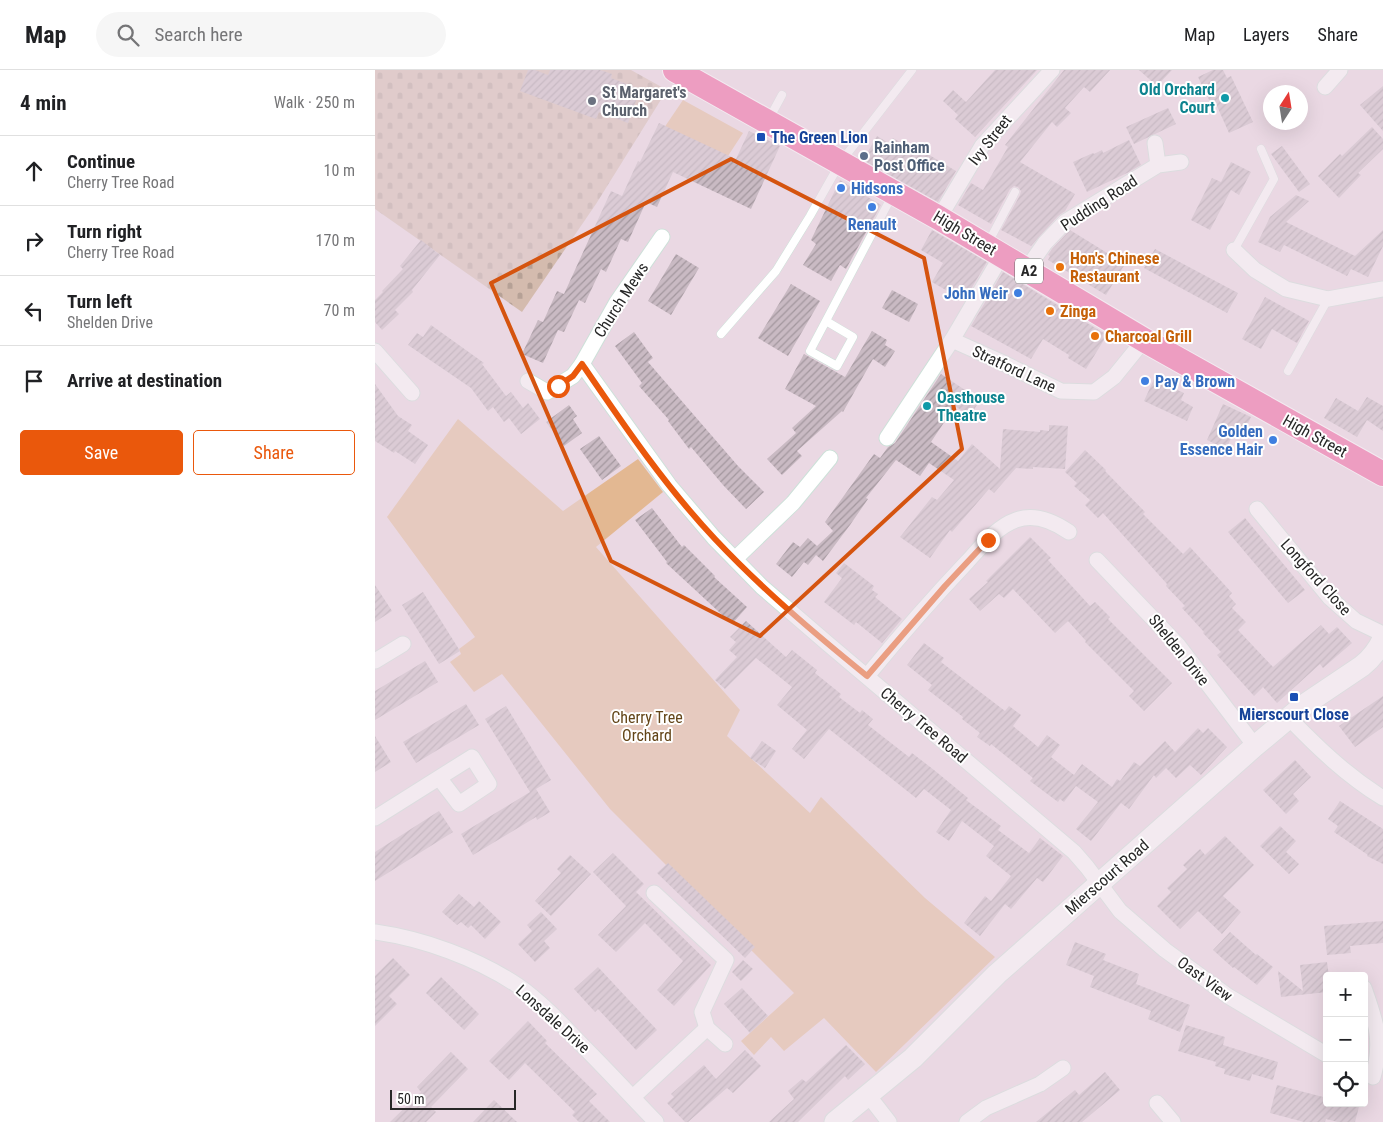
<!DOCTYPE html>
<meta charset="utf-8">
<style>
body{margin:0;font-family:"Roboto Condensed",sans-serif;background:#f6f6f6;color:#202124}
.controls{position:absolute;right:15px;bottom:15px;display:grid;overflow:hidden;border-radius:5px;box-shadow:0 5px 20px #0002}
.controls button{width:45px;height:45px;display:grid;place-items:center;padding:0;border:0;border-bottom:1px solid #e0e0e0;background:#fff;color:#202124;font:25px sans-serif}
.compass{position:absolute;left:888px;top:15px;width:45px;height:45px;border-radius:50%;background:#fff;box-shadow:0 5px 20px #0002;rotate:12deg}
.scale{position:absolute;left:15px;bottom:12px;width:126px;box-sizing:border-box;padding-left:5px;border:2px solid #272727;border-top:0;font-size:14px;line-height:18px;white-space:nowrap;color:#272727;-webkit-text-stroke:4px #fff;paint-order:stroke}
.stop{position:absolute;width:15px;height:15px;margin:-11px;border:4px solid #ea580c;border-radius:50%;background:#fff}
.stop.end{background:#ea580c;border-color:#fff;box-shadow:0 1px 5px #0008}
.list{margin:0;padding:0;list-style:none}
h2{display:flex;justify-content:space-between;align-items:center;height:65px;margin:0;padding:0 20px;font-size:21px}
h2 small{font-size:16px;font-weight:400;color:#757577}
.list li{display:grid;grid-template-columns:32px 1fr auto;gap:15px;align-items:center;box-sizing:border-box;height:70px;padding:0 20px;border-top:1px solid #e0e0e0}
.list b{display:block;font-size:19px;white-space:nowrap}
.list p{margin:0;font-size:16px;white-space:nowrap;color:#757577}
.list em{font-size:16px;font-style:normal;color:#757577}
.actions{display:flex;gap:10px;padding:15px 20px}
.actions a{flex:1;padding:11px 0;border:1px solid #ea580c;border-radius:5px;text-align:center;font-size:18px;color:#ea580c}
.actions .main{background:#ea580c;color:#fff}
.icon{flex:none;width:28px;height:28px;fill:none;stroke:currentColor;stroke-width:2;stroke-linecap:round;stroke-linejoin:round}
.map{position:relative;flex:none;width:1008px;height:1052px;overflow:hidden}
header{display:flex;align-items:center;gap:30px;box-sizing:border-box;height:70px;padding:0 25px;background:#fff;border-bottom:1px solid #e0e0e0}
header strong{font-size:24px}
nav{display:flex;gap:28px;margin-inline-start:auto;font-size:18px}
.search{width:350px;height:45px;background:#f6f6f6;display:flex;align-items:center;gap:12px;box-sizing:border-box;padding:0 18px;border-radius:28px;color:#757577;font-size:19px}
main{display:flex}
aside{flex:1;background:#fff}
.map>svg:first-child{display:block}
.cemetery{fill:url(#cemetery-stones)}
.park{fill:#e3b892}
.building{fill:url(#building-hatch)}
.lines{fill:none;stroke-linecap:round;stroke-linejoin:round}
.lane-casing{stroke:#cde1d9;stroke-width:9}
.street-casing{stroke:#cde1d9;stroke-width:17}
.secondary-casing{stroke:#cde1d9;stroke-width:23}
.primary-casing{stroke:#fff;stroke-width:26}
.lane{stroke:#fff;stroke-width:8}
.street{stroke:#fff;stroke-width:15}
.secondary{stroke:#fff;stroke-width:21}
.primary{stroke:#f25598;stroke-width:24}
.route{stroke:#ea580c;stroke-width:6}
.marked{fill:none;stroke:#d5540f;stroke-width:4;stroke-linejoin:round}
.culture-dot{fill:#0f9aa8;stroke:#fff;stroke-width:2}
.worship-dot{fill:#6b7280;stroke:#fff;stroke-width:2}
.transit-dot{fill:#1a4fb4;stroke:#fff;stroke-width:2}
.service-dot{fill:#5c6f8a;stroke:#fff;stroke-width:2}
.shop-dot{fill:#3f7fe0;stroke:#fff;stroke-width:2}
.food-dot{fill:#e8710a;stroke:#fff;stroke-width:2}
.labels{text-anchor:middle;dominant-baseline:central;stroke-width:4;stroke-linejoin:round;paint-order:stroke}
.shield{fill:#fff;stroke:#686868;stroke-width:1}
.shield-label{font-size:15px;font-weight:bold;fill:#272727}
.culture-label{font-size:16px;font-weight:bold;fill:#0d838f;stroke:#fff;text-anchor:end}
.worship-label{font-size:16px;font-weight:bold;fill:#5b616d;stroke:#fff;text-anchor:start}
.transit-label{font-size:16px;font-weight:bold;fill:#164399;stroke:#fff;text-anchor:start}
.street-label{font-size:16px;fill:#272727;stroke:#fff}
.service-label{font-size:16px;font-weight:bold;fill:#4e5e75;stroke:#fff;text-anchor:start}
.shop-label{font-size:16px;font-weight:bold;fill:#366cbe;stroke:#fff;text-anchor:start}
.food-label{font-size:16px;font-weight:bold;fill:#c56008;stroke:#fff;text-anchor:start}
.park-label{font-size:16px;fill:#634518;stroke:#fff}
</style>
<header>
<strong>Map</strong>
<div class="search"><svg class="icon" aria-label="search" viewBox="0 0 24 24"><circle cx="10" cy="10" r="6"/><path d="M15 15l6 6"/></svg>Search here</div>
<nav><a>Map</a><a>Layers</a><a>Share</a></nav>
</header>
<main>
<aside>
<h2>4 min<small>Walk · 250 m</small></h2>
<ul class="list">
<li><svg class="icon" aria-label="ahead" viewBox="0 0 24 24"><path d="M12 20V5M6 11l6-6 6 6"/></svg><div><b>Continue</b><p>Cherry Tree Road</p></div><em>10 m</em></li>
<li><svg class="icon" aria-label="right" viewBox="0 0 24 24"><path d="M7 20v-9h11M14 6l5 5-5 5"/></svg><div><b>Turn right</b><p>Cherry Tree Road</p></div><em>170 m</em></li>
<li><svg class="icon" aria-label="left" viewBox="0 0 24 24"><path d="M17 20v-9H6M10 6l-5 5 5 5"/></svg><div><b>Turn left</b><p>Shelden Drive</p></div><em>70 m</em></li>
<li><svg class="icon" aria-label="arrive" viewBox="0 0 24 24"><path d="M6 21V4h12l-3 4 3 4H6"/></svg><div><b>Arrive at destination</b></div></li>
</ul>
<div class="actions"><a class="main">Save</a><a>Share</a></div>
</aside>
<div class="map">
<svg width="1008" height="1052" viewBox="0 0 1008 1052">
<defs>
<pattern id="cemetery-stones" width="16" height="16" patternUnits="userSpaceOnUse" patternTransform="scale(1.25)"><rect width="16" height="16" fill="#d4bbae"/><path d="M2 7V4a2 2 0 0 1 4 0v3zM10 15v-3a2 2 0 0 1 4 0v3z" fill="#b6a196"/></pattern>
<pattern id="building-hatch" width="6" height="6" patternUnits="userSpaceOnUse" patternTransform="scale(1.25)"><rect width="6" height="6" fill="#c9bac3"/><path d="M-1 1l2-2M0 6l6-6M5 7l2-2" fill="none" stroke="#a3979e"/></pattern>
</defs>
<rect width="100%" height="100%" fill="#ead8e3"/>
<path class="cemetery" d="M 0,0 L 256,0 L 292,20 L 221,134 L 147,242 L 0,139 Z"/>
<g class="park">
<path d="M 308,30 L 368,63 L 351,89 L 289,58 Z"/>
<path d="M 83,349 L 188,441 L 263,389 L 288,422 L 221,477 L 365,640 L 352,666 L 435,743 L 446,727 L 550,828 L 620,887 L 501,1002 L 449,948 L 409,981 L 396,967 L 379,985 L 366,971 L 419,923 L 235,739 L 127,604 L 99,622 L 75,592 L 86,584 L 84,579 L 100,567 L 12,447 Z"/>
</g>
<g class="building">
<path d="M 153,0 L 160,0 L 173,5 L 175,0 L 225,0 L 237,4 L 236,8 L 265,19 L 253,53 L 224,42 L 221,49 L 145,21 Z"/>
<path d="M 620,0 L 662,0 L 600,67 L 580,49 L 583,45 L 568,31 L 578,20 L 591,32 Z"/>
<path d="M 689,0 L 735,0 L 715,22 L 709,17 L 690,38 L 696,43 L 682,57 L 677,52 L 645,92 L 700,124 L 690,141 L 683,146 L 656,176 L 626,160 L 645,125 L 646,121 L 643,117 L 639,116 L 635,119 L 616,154 L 583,135 L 596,113 L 608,120 L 633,77 L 630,75 Z"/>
<path d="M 764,0 L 797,0 L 782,16 Z"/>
<path d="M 838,0 L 848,0 L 852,8 L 856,6 L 878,52 L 854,63 L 841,34 L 837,36 L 823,7 Z"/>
<path d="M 1008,16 L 1008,61 L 985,35 Z"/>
<path d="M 793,38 L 801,54 L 759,74 L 751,57 Z"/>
<path d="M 284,53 L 361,89 L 374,61 L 405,76 L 376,139 L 298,102 L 282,137 L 271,132 L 253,172 L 246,169 L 231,202 L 226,199 L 210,233 L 204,230 L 189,262 L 183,260 L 168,293 L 147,284 L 163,250 L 168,252 L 182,221 L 189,224 L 236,121 L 247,126 L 263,91 L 265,92 Z"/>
<path d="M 997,57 L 1008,69 L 1008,79 L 983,103 L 986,105 L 964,128 L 943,106 L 965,84 L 967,86 Z"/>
<path d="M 502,66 L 515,74 L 518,68 L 537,79 L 541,72 L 553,79 L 551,83 L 581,101 L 563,132 L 488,90 Z"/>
<path d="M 754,70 L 766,95 L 752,103 L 712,122 L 698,92 L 718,83 L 719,84 L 727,80 L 728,83 Z"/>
<path d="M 907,76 L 935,114 L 924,122 L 896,84 Z"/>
<path d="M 856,92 L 876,102 L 864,125 L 856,120 L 835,160 L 816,150 L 837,108 L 846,112 Z"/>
<path d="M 465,110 L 506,135 L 471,199 L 465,195 L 456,211 L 428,195 L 441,174 L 436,170 Z"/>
<path d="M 921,125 L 934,131 L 911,152 L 980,186 L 1008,160 L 1008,176 L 993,207 L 976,199 L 972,206 L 909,175 L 905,182 L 883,172 L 895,147 Z"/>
<path d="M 557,160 L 612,192 L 593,224 L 585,219 L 581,226 L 557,212 L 568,193 L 546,180 Z"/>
<path d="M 695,160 L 750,194 L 731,225 L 673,190 L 675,186 L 673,185 L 677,179 Z"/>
<path d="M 46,170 L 65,185 L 37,220 L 38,222 L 20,240 L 24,244 L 7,260 L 0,252 L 0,230 L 8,222 L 7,221 L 28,199 L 25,196 Z"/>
<path d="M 780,179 L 863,223 L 852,243 L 769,198 Z"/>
<path d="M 301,184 L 324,198 L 296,245 L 273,231 Z"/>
<path d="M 628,202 L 732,265 L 711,299 L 693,288 L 694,285 L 668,269 L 656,289 L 596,256 Z"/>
<path d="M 416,214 L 445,231 L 413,286 L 383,268 Z"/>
<path d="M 517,220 L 543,234 L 534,252 L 507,238 Z"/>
<path d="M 890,227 L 934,251 L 922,273 L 897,259 L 886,279 L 867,269 Z"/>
<path d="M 56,255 L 109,293 L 107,294 L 131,326 L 136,322 L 148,338 L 153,333 L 165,349 L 146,364 L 134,348 L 129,352 L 118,337 L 113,341 L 96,318 L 33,275 L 42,263 L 48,267 Z"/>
<path d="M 497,261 L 512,270 L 510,275 L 520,281 L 510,297 L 498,289 L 468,342 L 467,341 L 422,381 L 427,386 L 407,405 L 392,389 L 421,363 L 417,358 L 441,336 L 410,319 L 429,284 L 470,307 Z"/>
<path d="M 259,262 L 278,288 L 273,292 L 363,396 L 389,422 L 371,439 L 348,415 L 316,377 L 314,379 L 293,351 L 294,350 L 264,316 L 267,313 L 240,276 Z"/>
<path d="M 566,304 L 605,330 L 595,346 L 580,336 L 556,372 L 583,391 L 597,374 L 625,399 L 628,359 L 665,362 L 665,360 L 674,361 L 674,355 L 693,356 L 690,399 L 658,397 L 658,399 L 641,398 L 619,423 L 614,419 L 577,462 L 575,460 L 555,488 L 525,467 L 557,427 L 562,430 L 579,410 L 554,393 L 545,406 L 521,390 L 491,428 L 493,429 L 475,455 L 448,491 L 441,485 L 433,495 L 429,492 L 417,507 L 401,494 L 418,472 L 425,477 L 433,468 L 442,476 L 458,461 L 450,452 L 499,384 L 505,388 L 513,377 L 520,373 Z"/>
<path d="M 779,309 L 809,323 L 806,330 L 818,337 L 812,351 L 769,331 Z"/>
<path d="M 0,314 L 23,346 L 37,355 L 33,361 L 53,375 L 40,394 L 20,381 L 19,383 L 0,371 Z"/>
<path d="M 992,327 L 1008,336 L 1008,361 L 992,350 L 982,367 L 949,348 L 961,328 L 983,341 Z"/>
<path d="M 848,334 L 876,347 L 868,364 L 860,360 L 851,379 L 832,370 Z"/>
<path d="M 194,335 L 202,346 L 198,349 L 207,363 L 189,376 L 171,352 Z"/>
<path d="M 224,366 L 246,396 L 227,410 L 205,379 Z"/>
<path d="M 710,380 L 731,400 L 730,401 L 770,442 L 768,444 L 808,484 L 815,477 L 857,523 L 854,526 L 861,534 L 857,538 L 871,552 L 863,560 L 898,597 L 946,555 L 954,564 L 962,557 L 977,573 L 948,598 L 945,594 L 902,633 L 888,617 L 879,626 L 842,585 L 846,582 L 828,563 L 829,562 L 807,538 L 810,536 L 791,516 L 792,514 L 728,443 L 723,448 L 710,435 L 715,430 L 699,416 L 702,413 L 690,402 Z"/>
<path d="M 277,438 L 307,477 L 309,475 L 340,506 L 339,507 L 372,537 L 357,554 L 291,493 L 292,492 L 260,450 Z"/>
<path d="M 870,448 L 930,520 L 913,533 L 853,462 Z"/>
<path d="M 655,467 L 676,488 L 673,490 L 715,536 L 720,532 L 735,547 L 733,549 L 797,613 L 769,641 L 754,626 L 759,621 L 710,572 L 711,571 L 693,551 L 680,563 L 638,519 L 629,528 L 624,524 L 605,541 L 594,529 L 613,512 L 611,511 Z"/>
<path d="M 469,493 L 499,516 L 497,520 L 503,524 L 500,527 L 527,549 L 507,573 L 481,552 L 479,555 L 449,532 L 467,508 L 461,503 Z"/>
<path d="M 0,515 L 17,541 L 0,552 Z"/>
<path d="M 48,522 L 85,581 L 64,594 L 27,535 Z"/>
<path d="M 371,551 L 411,587 L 417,580 L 442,600 L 440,603 L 466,624 L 464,627 L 485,643 L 487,640 L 498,649 L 493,655 L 534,687 L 537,683 L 559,700 L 593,728 L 591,730 L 626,756 L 623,760 L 654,783 L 665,768 L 688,786 L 668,812 L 662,808 L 636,839 L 630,834 L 605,866 L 589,853 L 610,826 L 616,831 L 636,806 L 611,786 L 619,776 L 587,751 L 574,771 L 561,762 L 576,740 L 549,719 L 541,728 L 454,659 L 429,689 L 417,679 L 432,660 L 402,635 L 417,617 L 381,588 L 350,619 L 340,610 L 362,587 L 354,580 L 361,572 L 355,567 Z"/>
<path d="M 549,573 L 569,588 L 566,592 L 630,641 L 634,636 L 646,645 L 638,656 L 663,677 L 672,665 L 685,675 L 676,687 L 699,705 L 707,694 L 737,717 L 742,709 L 745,711 L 759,692 L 765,696 L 790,671 L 800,682 L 823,658 L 828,663 L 833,658 L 852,677 L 826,705 L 815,695 L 801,708 L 791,698 L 781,708 L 779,705 L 754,739 L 746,733 L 716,771 L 701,759 L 723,732 L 701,716 L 689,732 L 685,729 L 683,732 L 655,711 L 658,708 L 616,674 L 615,676 L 602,667 L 605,663 L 587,649 L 588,647 L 553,620 L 557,615 L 532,595 Z"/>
<path d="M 50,591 L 63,612 L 0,650 L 0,621 Z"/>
<path d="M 1008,626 L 1008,657 L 980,677 L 964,656 Z"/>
<path d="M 91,634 L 104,655 L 41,693 L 28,672 Z"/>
<path d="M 131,636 L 176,710 L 161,719 L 175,742 L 162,750 L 161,747 L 98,785 L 86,764 L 155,722 L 110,649 Z"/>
<path d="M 0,666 L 16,692 L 0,702 Z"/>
<path d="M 387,671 L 401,681 L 390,698 L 375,688 Z"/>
<path d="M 920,690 L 936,707 L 918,724 L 924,731 L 911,744 L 888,720 Z"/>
<path d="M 965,731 L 1008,759 L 1008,794 L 992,786 L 993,785 L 959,762 L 963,756 L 953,749 Z"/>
<path d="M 64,741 L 78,762 L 0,811 L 0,782 Z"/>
<path d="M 905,756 L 921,771 L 911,782 L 924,794 L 914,804 L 885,776 Z"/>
<path d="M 850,766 L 879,795 L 848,826 L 866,842 L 847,864 L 823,841 L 805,859 L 782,836 L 796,822 L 792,818 L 812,799 L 808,795 L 825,779 L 830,785 Z"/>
<path d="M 238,783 L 269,814 L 261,822 L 336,895 L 299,936 L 282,920 L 308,891 L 270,853 L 241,882 L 223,865 L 251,836 L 218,802 Z"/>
<path d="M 195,785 L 216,804 L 176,846 L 160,831 L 186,803 L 182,799 Z"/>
<path d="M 293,793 L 380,877 L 370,888 L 282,803 Z"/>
<path d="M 84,824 L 99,837 L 104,831 L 126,852 L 110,869 L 96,855 L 93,858 L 86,852 L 82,855 L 67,842 Z"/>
<path d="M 166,842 L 182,859 L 169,871 L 175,878 L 160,892 L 143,874 L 157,861 L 152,855 Z"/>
<path d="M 1008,851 L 1008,873 L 975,876 L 976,883 L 952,885 L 949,856 Z"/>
<path d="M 855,862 L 881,885 L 882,884 L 898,897 L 882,915 L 859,897 L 858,898 L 838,880 Z"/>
<path d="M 700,872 L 731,884 L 728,890 L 764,904 L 761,914 L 815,935 L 805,962 L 773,949 L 776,941 L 715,917 L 719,906 L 691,895 Z"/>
<path d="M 18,888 L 35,905 L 14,926 L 22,934 L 0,956 L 0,906 Z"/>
<path d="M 368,890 L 378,899 L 366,911 L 357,902 Z"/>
<path d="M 952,892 L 954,906 L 952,906 L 952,922 L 906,927 L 903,901 L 928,921 L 925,895 Z"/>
<path d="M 223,897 L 282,960 L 261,980 L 223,939 L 220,942 L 199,919 Z"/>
<path d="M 66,907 L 104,944 L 89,960 L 51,923 Z"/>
<path d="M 367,918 L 393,946 L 375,963 L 349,934 Z"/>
<path d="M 153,951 L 172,971 L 170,973 L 222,1024 L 214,1031 L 235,1052 L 204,1052 L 197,1045 L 200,1042 L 150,993 L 134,1010 L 114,991 Z"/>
<path d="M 811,955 L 850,967 L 848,975 L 903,992 L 898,1010 L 877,1004 L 875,1011 L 849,1004 L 850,999 L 840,996 L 841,992 L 803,981 Z"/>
<path d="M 471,975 L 490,994 L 473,1010 L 470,1006 L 423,1052 L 394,1052 L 419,1029 L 413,1021 L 427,1009 L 431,1012 Z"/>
<path d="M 370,980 L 386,996 L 358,1023 L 352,1018 L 313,1052 L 310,1052 L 292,1033 L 299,1027 L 296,1024 L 329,995 L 341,1009 Z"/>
<path d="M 76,982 L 93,999 L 56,1037 L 61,1042 L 51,1052 L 15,1052 L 46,1022 L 42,1017 Z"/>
<path d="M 730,1002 L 745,1020 L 707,1052 L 661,1052 L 700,1020 L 704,1025 Z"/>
<path d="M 902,1015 L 952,1028 L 952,1033 L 985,1033 L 980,1052 L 963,1052 L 951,1049 L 950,1052 L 929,1052 L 895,1043 Z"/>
<path d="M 119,1030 L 142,1052 L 98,1052 Z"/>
</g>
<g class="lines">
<defs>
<g id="lane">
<path d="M 394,49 L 407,25"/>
<path d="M 612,175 L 640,122"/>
<path d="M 859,180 L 899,109 L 886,79"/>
<path d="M 451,251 L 478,267 L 462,296 L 435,281 L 518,124"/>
<path d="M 346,264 L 401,201 L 435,146 L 465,93 L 537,0"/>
<path d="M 913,301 L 953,229"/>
</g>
<g id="street">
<path d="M 950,17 L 965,0"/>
<path d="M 780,73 L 783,95"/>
<path d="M 564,148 L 607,76 L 677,0"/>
<path d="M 859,180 L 880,200 L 911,219 L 953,229 L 1008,219"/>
<path d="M 651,200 L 670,173 L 690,152 L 783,95 L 806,92"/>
<path d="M 577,270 L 624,291 L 686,321 L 719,322 L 739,307 L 769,270"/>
<path d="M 0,281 L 37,323"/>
<path d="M 207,294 L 242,232 L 287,167"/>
<path d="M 153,311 L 172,322 L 198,306 L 207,294 L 294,415 L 339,468 L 387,517 L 452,573 L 699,782 L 712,797 L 745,841 L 790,880 L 853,926 L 952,985"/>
<path d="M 512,368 L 577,270 L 627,185"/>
<path d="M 882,439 L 955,528 L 981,551 L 1008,564"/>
<path d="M 360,489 L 418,433 L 455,388"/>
<path d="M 722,490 L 803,575 L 880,676"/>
<path d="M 0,591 L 28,574"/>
<path d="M 492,606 C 524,567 557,529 592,492 C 606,477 621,457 641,450 C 660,443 678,451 694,462"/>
<path d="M 913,647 C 943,678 971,705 1008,728"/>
<path d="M 0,748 L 97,687 L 114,714 L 84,734 L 65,709"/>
<path d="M 279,823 L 351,890 L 327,942 L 332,958 L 350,974"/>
<path d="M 0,862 C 49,869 101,888 142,915 C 165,931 185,952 204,972 C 230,998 255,1025 281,1052"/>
<path d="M 989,918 C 1001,952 1008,970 998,1007"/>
<path d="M 493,1025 L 514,1052"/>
<path d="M 258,1027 L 332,958"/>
<path d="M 782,1033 L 798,1052"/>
<path d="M 592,1052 L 611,1038 L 665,1014 L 688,998"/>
</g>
<path id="secondary" d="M 460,1052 L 538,988 L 622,904 L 880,676 L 929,635 L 987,596 C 997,588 1003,580 1008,569"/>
<path id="primary" d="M 300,0 L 564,148 L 769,270 L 1008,404"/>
</defs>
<use href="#lane" class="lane-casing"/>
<use href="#street" class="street-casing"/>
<use href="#secondary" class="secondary-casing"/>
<use href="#primary" class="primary-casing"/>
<use href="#lane" class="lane"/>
<use href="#street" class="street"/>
<use href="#secondary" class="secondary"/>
<use href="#primary" class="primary"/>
</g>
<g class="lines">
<path class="route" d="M 183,316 L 198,306 L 207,294 C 248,354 290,416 340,469 C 387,519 439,563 492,606 L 570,516 L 613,470"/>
</g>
<path d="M0 0H1008V1052H0ZM 356,89 L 549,188 L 587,379 L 385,566 L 236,491 L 116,213 Z" fill="#ead8e3" fill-opacity=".55" fill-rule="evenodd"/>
<path class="marked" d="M 356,89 L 549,188 L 587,379 L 385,566 L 236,491 L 116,213 Z"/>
<g class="culture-dot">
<circle cx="850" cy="28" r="5"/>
<circle cx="552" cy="336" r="5"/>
</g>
<circle class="worship-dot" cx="217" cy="31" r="5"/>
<g class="transit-dot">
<rect x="381" y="62" width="10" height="10" rx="2.5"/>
<rect x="914" y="622" width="10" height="10" rx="2.5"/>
</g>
<circle class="service-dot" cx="489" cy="86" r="5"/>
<g class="shop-dot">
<circle cx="466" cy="118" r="5"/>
<circle cx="497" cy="137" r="5"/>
<circle cx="643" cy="223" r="5"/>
<circle cx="770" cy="311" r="5"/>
<circle cx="898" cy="370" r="5"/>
</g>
<g class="food-dot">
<circle cx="685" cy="197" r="5"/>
<circle cx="675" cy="241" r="5"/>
<circle cx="720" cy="266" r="5"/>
</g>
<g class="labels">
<rect class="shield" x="640" y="188.5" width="28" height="25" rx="4"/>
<g class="shield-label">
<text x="654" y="201">A2</text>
</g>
<g class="culture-label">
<text x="840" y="19">Old Orchard<tspan x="840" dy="18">Court</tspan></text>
<text x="562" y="327" text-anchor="start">Oasthouse<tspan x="562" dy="18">Theatre</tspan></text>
</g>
<g class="worship-label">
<text x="227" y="22">St Margaret's<tspan x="227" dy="18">Church</tspan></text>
</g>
<g class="transit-label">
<text x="396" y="67">The Green Lion</text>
<text x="919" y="644" text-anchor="middle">Mierscourt Close</text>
</g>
<g class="street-label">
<text transform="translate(615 70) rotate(-52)">Ivy Street</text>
<text transform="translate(724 133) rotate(-33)">Pudding Road</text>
<text transform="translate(590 163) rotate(31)">High Street</text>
<text transform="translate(246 230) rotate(-57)">Church Mews</text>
<text transform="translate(639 299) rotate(25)">Stratford Lane</text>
<text transform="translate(940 366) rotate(29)">High Street</text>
<text transform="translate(941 507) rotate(48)">Longford Close</text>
<text transform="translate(804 580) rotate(51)">Shelden Drive</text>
<text transform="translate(549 655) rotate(40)">Cherry Tree Road</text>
<text transform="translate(732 807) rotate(-41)">Mierscourt Road</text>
<text transform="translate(830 909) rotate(36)">Oast View</text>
<text transform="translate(178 949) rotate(42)">Lonsdale Drive</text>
</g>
<g class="service-label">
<text x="499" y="77">Rainham<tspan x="499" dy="18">Post Office</tspan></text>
</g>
<g class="shop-label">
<text x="476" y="118">Hidsons</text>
<text x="497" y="154" text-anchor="middle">Renault</text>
<text x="633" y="223" text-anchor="end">John Weir</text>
<text x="780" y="311">Pay &amp; Brown</text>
<text x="888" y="361" text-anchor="end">Golden<tspan x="888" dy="18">Essence Hair</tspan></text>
</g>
<g class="food-label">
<text x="695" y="188">Hon's Chinese<tspan x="695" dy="18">Restaurant</tspan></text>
<text x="685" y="241">Zinga</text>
<text x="730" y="266">Charcoal Grill</text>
</g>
<g class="park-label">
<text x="272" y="647">Cherry Tree<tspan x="272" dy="18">Orchard</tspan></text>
</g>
</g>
</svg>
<div class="controls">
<button>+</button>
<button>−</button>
<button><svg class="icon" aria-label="locate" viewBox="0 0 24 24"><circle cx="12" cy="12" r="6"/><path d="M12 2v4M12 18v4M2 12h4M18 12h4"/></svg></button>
</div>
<svg class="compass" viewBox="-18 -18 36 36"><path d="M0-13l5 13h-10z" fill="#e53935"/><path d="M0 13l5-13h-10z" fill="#757577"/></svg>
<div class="scale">50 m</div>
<div class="stop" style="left:183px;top:316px"></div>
<div class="stop end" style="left:613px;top:470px"></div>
</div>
</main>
